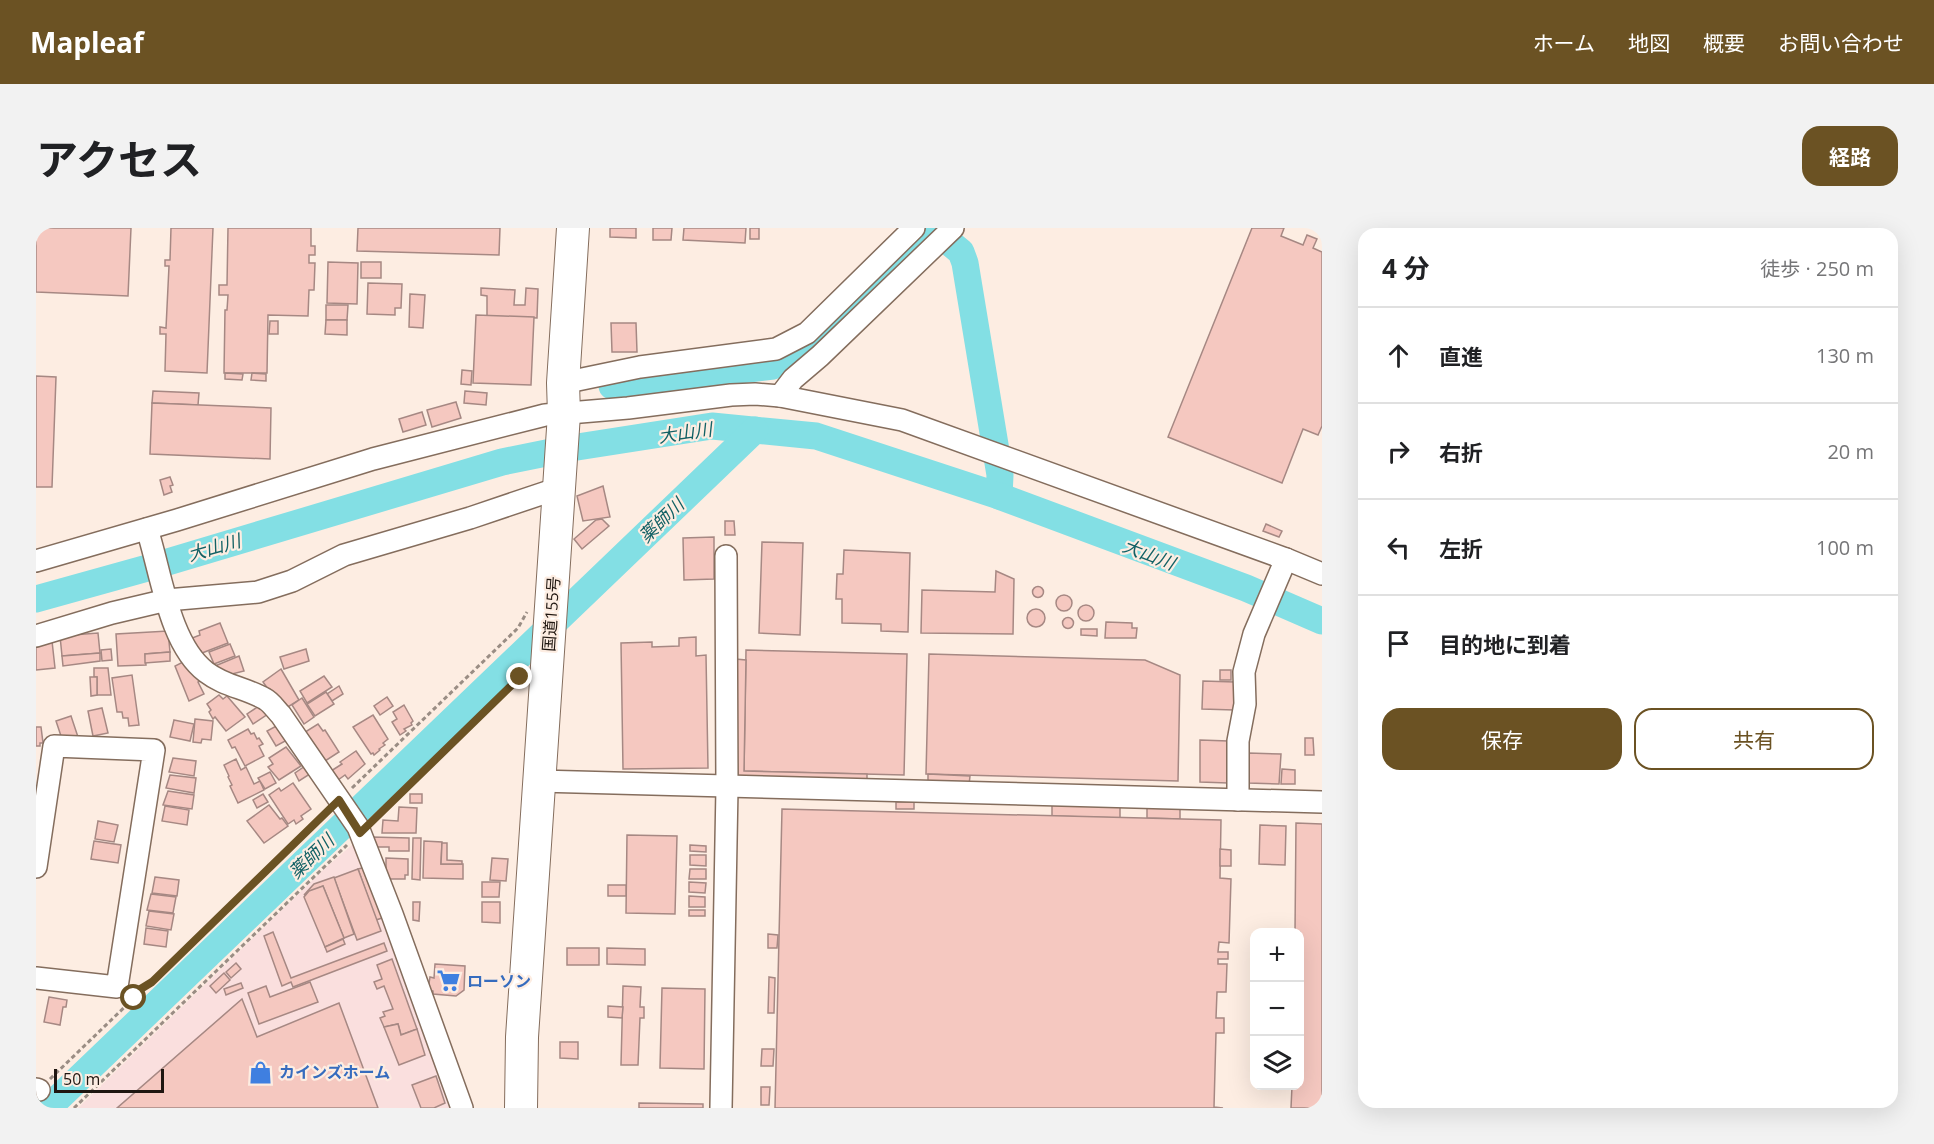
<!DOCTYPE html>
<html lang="ja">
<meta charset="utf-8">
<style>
body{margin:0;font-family:"Open Sans","Noto Sans JP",sans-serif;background:#f2f2f2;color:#202124}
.controls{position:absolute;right:18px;bottom:18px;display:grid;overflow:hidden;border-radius:12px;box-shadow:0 6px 24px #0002}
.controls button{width:54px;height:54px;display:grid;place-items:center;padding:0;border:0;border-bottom:2px solid #e0e0e0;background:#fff;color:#202124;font:30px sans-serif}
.scale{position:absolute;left:18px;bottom:15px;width:110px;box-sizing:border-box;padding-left:6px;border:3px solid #1f1610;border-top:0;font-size:16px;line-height:21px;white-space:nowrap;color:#1f1610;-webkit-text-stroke:4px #fdede2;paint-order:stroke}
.stop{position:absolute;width:18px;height:18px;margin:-14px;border:4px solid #6b5223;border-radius:50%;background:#fff}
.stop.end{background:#6b5223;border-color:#fff;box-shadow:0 2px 6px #0008}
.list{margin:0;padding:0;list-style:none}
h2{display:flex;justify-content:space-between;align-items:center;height:78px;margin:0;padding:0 24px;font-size:26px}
h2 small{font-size:20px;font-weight:400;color:#757577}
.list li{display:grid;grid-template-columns:39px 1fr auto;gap:18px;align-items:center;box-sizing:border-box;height:96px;padding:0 24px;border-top:2px solid #e0e0e0}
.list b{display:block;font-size:22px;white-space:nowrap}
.list em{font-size:20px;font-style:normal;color:#757577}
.actions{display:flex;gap:12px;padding:18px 24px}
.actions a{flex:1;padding:14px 0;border:2px solid #6b5223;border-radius:18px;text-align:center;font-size:21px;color:#6b5223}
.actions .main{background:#6b5223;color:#fff}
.icon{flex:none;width:33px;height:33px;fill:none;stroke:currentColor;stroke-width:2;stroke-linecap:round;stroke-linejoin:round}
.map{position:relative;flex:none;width:1286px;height:880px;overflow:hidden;border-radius:18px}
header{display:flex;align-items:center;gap:36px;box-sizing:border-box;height:84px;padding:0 30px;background:#6b5223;color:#fff}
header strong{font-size:28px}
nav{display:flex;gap:33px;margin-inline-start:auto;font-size:21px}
.intro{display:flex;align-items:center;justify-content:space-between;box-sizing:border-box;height:144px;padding:0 36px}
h1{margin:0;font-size:42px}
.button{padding:15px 27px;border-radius:18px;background:#6b5223;color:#fff;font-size:21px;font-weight:700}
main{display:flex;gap:36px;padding:0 36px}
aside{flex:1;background:#fff;border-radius:18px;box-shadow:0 6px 24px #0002}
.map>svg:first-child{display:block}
.commercial{fill:#fadfde}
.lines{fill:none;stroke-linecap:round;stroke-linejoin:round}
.river{stroke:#83dfe4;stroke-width:27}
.building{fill:#f5c8c0;stroke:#a68883;stroke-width:1.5}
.minor-casing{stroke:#846d5d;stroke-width:24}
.highway-casing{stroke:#846d5d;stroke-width:34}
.path{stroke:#9a8d84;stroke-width:3;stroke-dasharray:4.5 3;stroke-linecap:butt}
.minor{stroke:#fff;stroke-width:21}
.highway{stroke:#fff;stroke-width:32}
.route{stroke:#6b5223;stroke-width:8}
.labels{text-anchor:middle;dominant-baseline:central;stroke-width:4.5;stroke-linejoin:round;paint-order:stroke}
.street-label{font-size:16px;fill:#1f1610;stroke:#fdede2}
.shop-label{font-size:16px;font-weight:bold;fill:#366cbe;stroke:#fdede2;text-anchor:start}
.water-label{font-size:18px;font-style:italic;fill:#126165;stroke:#fdede2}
</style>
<header>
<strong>Mapleaf</strong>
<nav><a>ホーム</a><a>地図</a><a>概要</a><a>お問い合わせ</a></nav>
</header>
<div class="intro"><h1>アクセス</h1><a class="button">経路</a></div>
<main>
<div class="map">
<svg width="1286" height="880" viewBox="0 0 1286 880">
<rect width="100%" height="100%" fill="#fdede2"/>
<path class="commercial" d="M 323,611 L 419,880 L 42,880 L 287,642 Z"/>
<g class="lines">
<g class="river">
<path d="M 914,15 L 925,24 L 929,35 L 964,247 L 963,268"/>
<path d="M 576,158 L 737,138 L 775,117 L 895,0"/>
<path d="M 0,371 L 115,339 L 466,234 L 535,220 L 676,198 L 780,208 L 963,268 L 1210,360 L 1286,393"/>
<path d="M 12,880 L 719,202"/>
</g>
</g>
<g class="building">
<path d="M 0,0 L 95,0 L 92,68 L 0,64 Z"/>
<path d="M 135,0 L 177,0 L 171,145 L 129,143 L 130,106 L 124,106 L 124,99 L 130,100 L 133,38 L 129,38 L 129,32 L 134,32 Z"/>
<path d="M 192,0 L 275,0 L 275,18 L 279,18 L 279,27 L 273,27 L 273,35 L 279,35 L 278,62 L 273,62 L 272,88 L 232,87 L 231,145 L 188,145 L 189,82 L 191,82 L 192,67 L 183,67 L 183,57 L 191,57 Z"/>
<path d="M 322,0 L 464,0 L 463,27 L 321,23 Z"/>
<path d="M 574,0 L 600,0 L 600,10 L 574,9 Z"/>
<path d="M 617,0 L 636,0 L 635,12 L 617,12 Z"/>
<path d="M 648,0 L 710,0 L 709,15 L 647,12 Z"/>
<rect x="714" y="0" width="9" height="11"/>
<path d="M 1216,0 L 1248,0 L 1245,8 L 1267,17 L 1271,7 L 1281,11 L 1277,20 L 1286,24 L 1286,198 L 1282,207 L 1267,201 L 1246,255 L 1132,209 Z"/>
<path d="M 292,34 L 322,35 L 321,76 L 291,75 Z"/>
<rect x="325" y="34" width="20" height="16"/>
<path d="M 332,55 L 366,56 L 365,80 L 359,80 L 359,87 L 331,86 Z"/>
<path d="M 445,60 L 479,62 L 478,77 L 489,77 L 490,60 L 502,61 L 501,90 L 451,88 L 451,68 L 445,67 Z"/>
<path d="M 374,66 L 389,67 L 387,100 L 373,99 Z"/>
<path d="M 290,77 L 312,77 L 311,92 L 290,92 Z"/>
<path d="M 440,87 L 498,89 L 495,157 L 437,155 Z"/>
<path d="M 290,92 L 311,92 L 311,107 L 289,106 Z"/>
<path d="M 234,93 L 242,93 L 242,106 L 233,106 Z"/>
<path d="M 575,95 L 600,95 L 601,124 L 576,124 Z"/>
<path d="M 426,142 L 436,143 L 435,157 L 425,156 Z"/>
<path d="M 189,145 L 207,146 L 206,152 L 189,151 Z"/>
<path d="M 216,145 L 230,146 L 230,153 L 215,152 Z"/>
<path d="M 0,148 L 20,149 L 16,259 L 0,259 Z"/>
<path d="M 117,163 L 163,165 L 162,177 L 116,175 Z"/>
<path d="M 429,163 L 451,165 L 450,177 L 428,175 Z"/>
<path d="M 420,174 L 425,190 L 396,199 L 391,182 Z"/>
<path d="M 116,175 L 235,180 L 234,231 L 114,226 Z"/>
<path d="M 386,184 L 390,197 L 367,204 L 363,191 Z"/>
<path d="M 134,249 L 137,257 L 134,258 L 136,264 L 128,267 L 124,252 Z"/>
<path d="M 567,258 L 574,289 L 547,293 L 541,268 Z"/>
<path d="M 566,291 L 573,298 L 546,321 L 538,311 L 560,292 Z"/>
<path d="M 689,293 L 698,293 L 699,307 L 689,307 Z"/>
<path d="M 1230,296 L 1246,303 L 1243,309 L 1227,303 Z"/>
<path d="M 678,309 L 678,351 L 648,352 L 647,310 Z"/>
<path d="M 726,314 L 767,315 L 764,407 L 723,405 Z"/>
<path d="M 808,322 L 874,325 L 872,404 L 845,403 L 845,396 L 806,395 L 806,371 L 800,371 L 801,346 L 807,346 Z"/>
<path d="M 960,343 L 978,351 L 977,406 L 885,405 L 886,362 L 959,364 Z"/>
<circle cx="1002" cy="364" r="5.5"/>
<circle cx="1028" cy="375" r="8"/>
<circle cx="1050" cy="385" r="8"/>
<circle cx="1000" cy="390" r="9"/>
<circle cx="1032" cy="395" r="5.5"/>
<path d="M 1070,394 L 1096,395 L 1096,400 L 1101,400 L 1100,410 L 1069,410 Z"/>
<path d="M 184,395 L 192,415 L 166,425 L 165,423 L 160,426 L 151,412 L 164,407 L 163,403 Z"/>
<path d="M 1045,401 L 1061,401 L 1061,408 L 1045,407 Z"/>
<path d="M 132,403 L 134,424 L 109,426 L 110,437 L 82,438 L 80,406 Z"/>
<path d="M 62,405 L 64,425 L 26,428 L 24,408 Z"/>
<path d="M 660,409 L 660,428 L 670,427 L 672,540 L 587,541 L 585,415 L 616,414 L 616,419 L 643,418 L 643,410 Z"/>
<path d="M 16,413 L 19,440 L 0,442 L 0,415 Z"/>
<path d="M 194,416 L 199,428 L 178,436 L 173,424 Z"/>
<path d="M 75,421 L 76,432 L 66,433 L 65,422 Z"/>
<path d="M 270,421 L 273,433 L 248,441 L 244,429 Z"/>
<path d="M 710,422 L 871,426 L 868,547 L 708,543 Z"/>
<path d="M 134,424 L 134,433 L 109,435 L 109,426 Z"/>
<path d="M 64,425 L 64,433 L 27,438 L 26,428 Z"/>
<path d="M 893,426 L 1109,432 L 1144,447 L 1142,553 L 890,546 Z"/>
<path d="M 203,428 L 208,443 L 192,447 L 179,438 Z"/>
<path d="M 699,431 L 710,432 L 708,543 L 831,546 L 831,555 L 705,552 L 697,543 Z"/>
<path d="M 151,432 L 166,452 L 162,454 L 168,466 L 153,473 L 139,438 Z"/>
<path d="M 58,440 L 72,440 L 75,467 L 61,467 L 61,449 L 58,449 Z"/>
<path d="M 245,441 L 263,472 L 247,482 L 227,454 Z"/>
<rect x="1184" y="442" width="11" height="10"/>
<path d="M 96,447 L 103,497 L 93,498 L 92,490 L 87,490 L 86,484 L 81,484 L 76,450 Z"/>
<path d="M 288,448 L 296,459 L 271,475 L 264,463 Z"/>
<path d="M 54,449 L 61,449 L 61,467 L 55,468 Z"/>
<path d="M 1167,453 L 1199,454 L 1198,482 L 1166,481 Z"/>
<path d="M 303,458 L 307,466 L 296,473 L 291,466 Z"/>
<path d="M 290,464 L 298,476 L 279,488 L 271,476 Z"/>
<path d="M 183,467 L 187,471 L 191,468 L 209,489 L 190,503 L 179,489 L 177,491 L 173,484 L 175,482 L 171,476 Z"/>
<path d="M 351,469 L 357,478 L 344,487 L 338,478 Z"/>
<path d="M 266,470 L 278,489 L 268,496 L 256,477 Z"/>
<path d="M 226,476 L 232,486 L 217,496 L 211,486 Z"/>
<path d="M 368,477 L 377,493 L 375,495 L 376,497 L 368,501 L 370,503 L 364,507 L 356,494 L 361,491 L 357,484 Z"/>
<path d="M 66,480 L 72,505 L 57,508 L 52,483 Z"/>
<path d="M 337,487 L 352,511 L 347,515 L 349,517 L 343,521 L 344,522 L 338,527 L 337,525 L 335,526 L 317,499 Z"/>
<path d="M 35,488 L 42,509 L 27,514 L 20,493 Z"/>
<path d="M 159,491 L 177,493 L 175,512 L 166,511 L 165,515 L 157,514 Z"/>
<path d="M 138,492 L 158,496 L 154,513 L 134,509 Z"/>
<path d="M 244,496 L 253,511 L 240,518 L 231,503 Z"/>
<path d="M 282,496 L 287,503 L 289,502 L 303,524 L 286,535 L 266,506 Z"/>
<path d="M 0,499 L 5,499 L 7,515 L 4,515 L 4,518 L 0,518 Z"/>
<path d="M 212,501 L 215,506 L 218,505 L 221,511 L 223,510 L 227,516 L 223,518 L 228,528 L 209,538 L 199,519 L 196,520 L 192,512 Z"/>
<path d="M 1269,510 L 1277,510 L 1278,527 L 1269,527 Z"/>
<path d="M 1164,512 L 1192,513 L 1192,555 L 1164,554 Z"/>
<path d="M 250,519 L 265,538 L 243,552 L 232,539 L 237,536 L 233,530 Z"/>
<path d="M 320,523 L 329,536 L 312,551 L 309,547 L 302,552 L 295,543 L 306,536 L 304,534 Z"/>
<path d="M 1212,525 L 1245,526 L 1243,556 L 1212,555 Z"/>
<path d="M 137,530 L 160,533 L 158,548 L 133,544 Z"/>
<path d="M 200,531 L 205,542 L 210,539 L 218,556 L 224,553 L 228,562 L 202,575 L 194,558 L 196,557 L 192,549 L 193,548 L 188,537 Z"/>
<path d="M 272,536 L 277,544 L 263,553 L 259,545 Z"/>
<path d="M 1246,541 L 1259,542 L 1259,556 L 1245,556 Z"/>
<path d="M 234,544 L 240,555 L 229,561 L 222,550 Z"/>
<path d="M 892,546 L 934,548 L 933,557 L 892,556 Z"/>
<path d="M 134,547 L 160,550 L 158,565 L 130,560 Z"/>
<path d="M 257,555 L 275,581 L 265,588 L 267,591 L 260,596 L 258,592 L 252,596 L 233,567 L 243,560 L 245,563 Z"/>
<path d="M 132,563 L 158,567 L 156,581 L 127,577 Z"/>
<path d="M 227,566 L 232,574 L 221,580 L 217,572 Z"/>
<rect x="374" y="566" width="12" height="9"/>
<rect x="860" y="574" width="18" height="7"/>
<path d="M 1016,576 L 1084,578 L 1084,590 L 1016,588 Z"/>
<path d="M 233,577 L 244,591 L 246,590 L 252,598 L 228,615 L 211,593 Z"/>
<path d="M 129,578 L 153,582 L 151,597 L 126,593 Z"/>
<path d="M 363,579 L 381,580 L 380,605 L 346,605 L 347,592 L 362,593 Z"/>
<path d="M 1111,580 L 1144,581 L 1144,591 L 1111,590 Z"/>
<path d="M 746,581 L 1185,592 L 1184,650 L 1195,651 L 1193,715 L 1183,714 L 1182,724 L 1192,724 L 1192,731 L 1182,731 L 1182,736 L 1191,736 L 1190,764 L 1181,764 L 1180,790 L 1188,790 L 1188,805 L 1180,805 L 1178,879 L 1187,880 L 739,880 Z"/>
<path d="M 62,593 L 82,597 L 78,614 L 59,611 Z"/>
<path d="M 1260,595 L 1286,596 L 1286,880 L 1255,880 L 1256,858 L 1264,858 L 1264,704 L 1259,704 Z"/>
<path d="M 1224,597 L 1250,598 L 1249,637 L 1223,636 Z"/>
<path d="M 591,607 L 641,608 L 639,686 L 590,685 Z"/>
<path d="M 336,609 L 373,610 L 373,623 L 353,623 L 353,619 L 336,619 Z"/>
<path d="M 377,610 L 385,610 L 384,652 L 376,651 Z"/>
<path d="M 58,613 L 85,617 L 82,635 L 55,631 Z"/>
<path d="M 388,613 L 406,614 L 405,636 L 427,636 L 427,651 L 387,650 Z"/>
<path d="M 406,615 L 411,615 L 411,632 L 426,633 L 426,636 L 405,636 Z"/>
<path d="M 654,617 L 670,618 L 670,624 L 654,623 Z"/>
<path d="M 1184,621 L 1195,622 L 1195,638 L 1184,638 Z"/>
<path d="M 654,627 L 670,627 L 670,638 L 654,637 Z"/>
<path d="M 350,630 L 372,631 L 372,647 L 369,647 L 369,651 L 350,651 Z"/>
<path d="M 456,630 L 472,631 L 470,653 L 454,652 Z"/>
<path d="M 330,639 L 352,688 L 340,692 L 322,641 Z"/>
<path d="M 322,641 L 345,703 L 321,712 L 298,650 Z"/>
<path d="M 654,641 L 670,641 L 670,651 L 653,651 Z"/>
<path d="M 119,649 L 143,652 L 141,668 L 116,665 Z"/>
<path d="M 298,649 L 318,706 L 308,710 L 287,658 L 268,667 L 278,656 Z"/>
<path d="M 446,654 L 464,654 L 463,669 L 446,669 Z"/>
<path d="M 653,654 L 670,655 L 669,665 L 653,664 Z"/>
<rect x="572" y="657" width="18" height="11"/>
<path d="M 287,658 L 308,710 L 289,719 L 268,669 L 273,663 Z"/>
<path d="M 115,666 L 140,669 L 137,685 L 111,682 Z"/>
<path d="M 653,668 L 669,669 L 669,679 L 653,679 Z"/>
<path d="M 377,674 L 384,674 L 383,693 L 377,692 Z"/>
<path d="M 446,674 L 464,674 L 464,695 L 446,694 Z"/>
<rect x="653" y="682" width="16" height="6"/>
<path d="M 113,683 L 138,686 L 135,702 L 110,698 Z"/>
<path d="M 110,700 L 132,703 L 130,719 L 108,716 Z"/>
<path d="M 237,704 L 255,750 L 348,715 L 351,723 L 257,759 L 255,754 L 246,758 L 228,708 Z"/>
<path d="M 732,706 L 742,707 L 741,720 L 732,720 Z"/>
<path d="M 307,711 L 309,716 L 291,724 L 289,719 Z"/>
<rect x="531" y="720" width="32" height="17"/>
<path d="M 571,720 L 609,721 L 609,737 L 571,736 Z"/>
<path d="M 356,731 L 381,801 L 365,807 L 362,796 L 348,799 L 344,790 L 349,788 L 347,784 L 357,781 L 348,758 L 341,761 L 338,754 L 346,751 L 341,737 Z"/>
<path d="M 200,735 L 205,741 L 195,750 L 190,744 Z"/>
<path d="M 399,736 L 429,738 L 428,762 L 420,768 L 397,766 L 397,763 L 392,762 L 394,749 L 398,750 Z"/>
<path d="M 188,745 L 194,752 L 180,765 L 174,758 Z"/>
<path d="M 733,749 L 739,750 L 738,785 L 732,785 Z"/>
<path d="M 274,754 L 282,774 L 223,796 L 212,765 L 230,758 L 234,769 Z"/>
<path d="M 205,755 L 207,760 L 190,767 L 188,761 Z"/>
<path d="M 587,758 L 605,759 L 604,779 L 608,779 L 608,790 L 604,790 L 602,837 L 585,837 Z"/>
<path d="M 626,760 L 669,761 L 668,841 L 624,840 Z"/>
<path d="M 13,769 L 31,772 L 30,779 L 27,779 L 24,797 L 8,794 Z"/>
<path d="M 206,771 L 221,809 L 303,775 L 342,880 L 81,880 Z"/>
<path d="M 572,778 L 587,779 L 586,790 L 572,789 Z"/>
<path d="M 362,796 L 365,807 L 381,801 L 389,827 L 363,837 L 348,799 Z"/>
<path d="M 524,814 L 542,814 L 542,831 L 524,830 Z"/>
<path d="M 726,821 L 738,821 L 737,838 L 725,838 Z"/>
<path d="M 400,848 L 409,875 L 398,880 L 385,880 L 376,857 Z"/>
<path d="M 725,859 L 734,859 L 733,877 L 725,877 Z"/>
<path d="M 603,875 L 667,876 L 667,880 L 603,880 Z"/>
</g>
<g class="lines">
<defs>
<g id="minor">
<path d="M 527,155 L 604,139 L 740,121 L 771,105 L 878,0"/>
<path d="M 744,168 L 866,192 L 1250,331 L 1286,346"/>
<path d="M 111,301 C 125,344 133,416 170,444 C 188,458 210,460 229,471 C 235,474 240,482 245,487 L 322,599 L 356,686 L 426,880"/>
<path d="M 0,333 L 141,292 L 337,231 L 509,187 L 592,180 L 695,167 L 719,166 L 744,168 L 757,151 L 784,128 L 917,0"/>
<path d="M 0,408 L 76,385 L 131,372 L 222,364 L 256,353 L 308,327 L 434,290 L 523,260"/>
<path d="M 503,553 L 1286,574"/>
<path d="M 1202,572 L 1202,513 L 1209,476 L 1208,444 L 1218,406 L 1250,331"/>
<path d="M 0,639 L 18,518 L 118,522 L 81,759 L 0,750"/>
<path d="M 0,861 L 3,862"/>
<path d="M 685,880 L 691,560 L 690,328"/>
</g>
<path id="highway" d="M 485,880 L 486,809 L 528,186 L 527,155 L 537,0"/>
</defs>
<use href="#minor" class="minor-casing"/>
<use href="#highway" class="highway-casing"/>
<g class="path">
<path d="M 316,560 L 482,400 L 491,384"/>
<path d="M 338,592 L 489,446"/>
<path d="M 14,851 L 98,770 L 103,762 L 116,754 L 292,583"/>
<path d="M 38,880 L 311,617"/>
</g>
<use href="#minor" class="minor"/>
<use href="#highway" class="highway"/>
</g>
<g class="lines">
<path class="route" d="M 98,770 L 103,762 L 116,754 L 303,572 L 324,605 L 484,449"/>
</g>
<defs>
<symbol id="supermarket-bare" viewBox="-9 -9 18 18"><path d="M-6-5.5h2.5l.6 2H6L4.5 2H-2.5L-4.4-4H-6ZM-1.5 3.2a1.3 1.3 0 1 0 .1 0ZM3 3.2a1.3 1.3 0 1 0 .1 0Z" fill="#3f7fe0" stroke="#fdede2" stroke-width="2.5" paint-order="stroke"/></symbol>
<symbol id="shop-bare" viewBox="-9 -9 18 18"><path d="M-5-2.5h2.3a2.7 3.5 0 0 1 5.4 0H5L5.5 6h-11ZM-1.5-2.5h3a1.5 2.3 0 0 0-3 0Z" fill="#3f7fe0" stroke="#fdede2" stroke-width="2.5" paint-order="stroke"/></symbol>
</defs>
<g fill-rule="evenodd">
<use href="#supermarket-bare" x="396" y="736" width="33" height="33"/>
<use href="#shop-bare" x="208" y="828" width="33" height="33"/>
</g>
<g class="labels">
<g class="street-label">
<text transform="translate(515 386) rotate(-86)">国道155号</text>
</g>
<g class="shop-label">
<text x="431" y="753">ローソン</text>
<text x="243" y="844">カインズホーム</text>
</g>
<g class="water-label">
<text transform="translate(649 204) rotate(-8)">大山川</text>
<text transform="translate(625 292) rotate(-44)">薬師川</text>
<text transform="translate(178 319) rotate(-16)">大山川</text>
<text transform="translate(1113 326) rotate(21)">大山川</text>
<text transform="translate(275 628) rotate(-44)">薬師川</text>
</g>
</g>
</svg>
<div class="controls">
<button>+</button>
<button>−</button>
<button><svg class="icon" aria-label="layers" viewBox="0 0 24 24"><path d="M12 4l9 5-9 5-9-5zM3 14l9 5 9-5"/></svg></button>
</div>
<div class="scale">50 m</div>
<div class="stop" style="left:98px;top:770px"></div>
<div class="stop end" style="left:484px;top:449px"></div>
</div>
<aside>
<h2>4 分<small>徒歩 · 250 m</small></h2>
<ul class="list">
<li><svg class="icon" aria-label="ahead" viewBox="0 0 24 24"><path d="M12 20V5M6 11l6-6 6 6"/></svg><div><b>直進</b></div><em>130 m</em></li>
<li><svg class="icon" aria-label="right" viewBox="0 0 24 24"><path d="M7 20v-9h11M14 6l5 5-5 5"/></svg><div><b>右折</b></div><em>20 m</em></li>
<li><svg class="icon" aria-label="left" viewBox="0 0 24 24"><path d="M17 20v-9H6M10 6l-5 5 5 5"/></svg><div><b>左折</b></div><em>100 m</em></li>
<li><svg class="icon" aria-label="arrive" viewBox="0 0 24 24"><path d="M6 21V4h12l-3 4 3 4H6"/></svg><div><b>目的地に到着</b></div></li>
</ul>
<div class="actions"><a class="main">保存</a><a>共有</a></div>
</aside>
</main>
